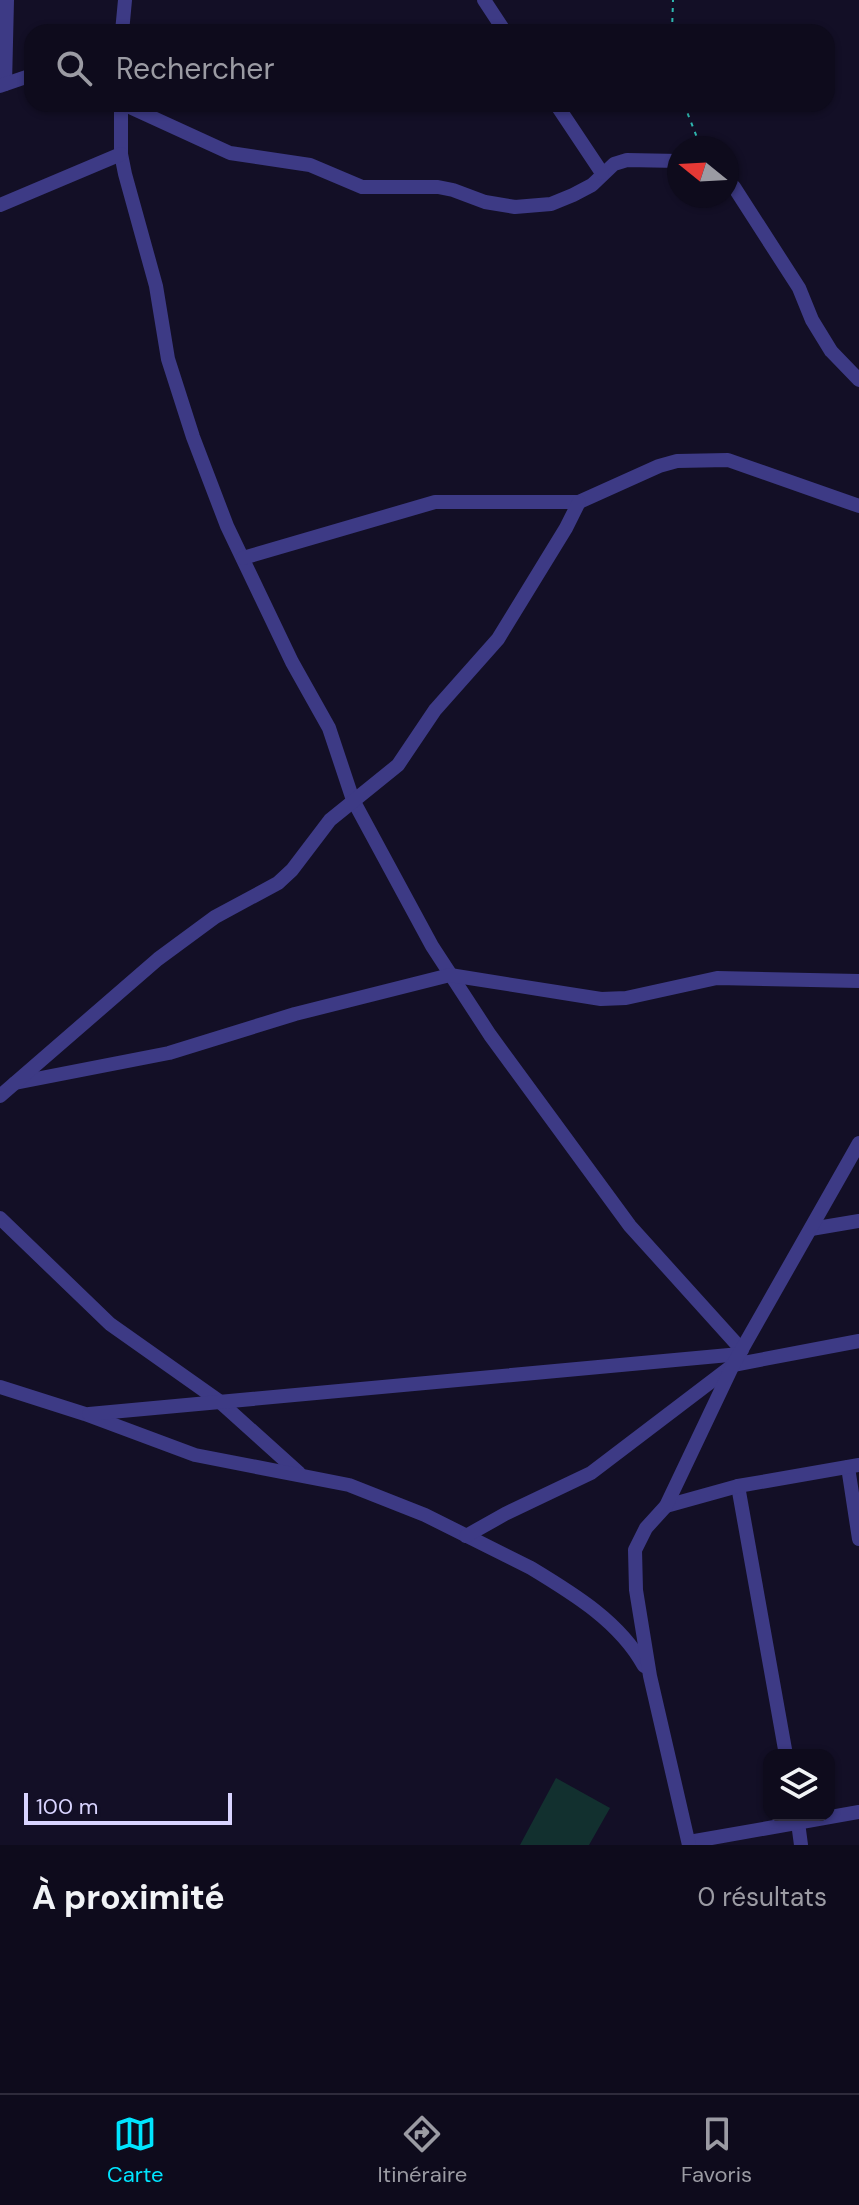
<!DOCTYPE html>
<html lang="fr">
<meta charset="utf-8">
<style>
body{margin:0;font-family:"DM Sans",sans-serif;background:#171425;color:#f1f3f6}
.controls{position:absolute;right:24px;bottom:24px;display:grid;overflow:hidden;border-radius:16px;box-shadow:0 2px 6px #0004}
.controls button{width:72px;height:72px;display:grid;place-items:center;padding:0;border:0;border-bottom:2px solid #2e2b3b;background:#0e0b1c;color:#f1f3f6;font:40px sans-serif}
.compass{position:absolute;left:667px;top:136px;width:72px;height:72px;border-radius:50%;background:#0e0b1c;box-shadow:0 2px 6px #0004;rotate:288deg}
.scale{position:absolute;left:24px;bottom:20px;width:208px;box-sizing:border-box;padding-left:8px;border:4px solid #d9d4ff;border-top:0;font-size:22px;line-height:28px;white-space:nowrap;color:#d9d4ff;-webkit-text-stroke:6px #130f26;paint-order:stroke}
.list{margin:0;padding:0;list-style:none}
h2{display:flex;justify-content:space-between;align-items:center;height:104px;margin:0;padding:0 32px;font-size:34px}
h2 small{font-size:26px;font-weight:400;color:#9b9ba3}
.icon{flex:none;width:44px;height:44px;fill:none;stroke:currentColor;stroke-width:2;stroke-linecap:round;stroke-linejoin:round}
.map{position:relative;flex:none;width:859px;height:1845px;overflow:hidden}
.search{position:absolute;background:#0e0b1c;box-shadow:0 2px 6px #0004;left:24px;right:24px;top:24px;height:88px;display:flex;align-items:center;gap:20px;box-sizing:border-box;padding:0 28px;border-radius:24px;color:#9b9ba3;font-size:30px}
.sheet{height:248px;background:#0e0b1c}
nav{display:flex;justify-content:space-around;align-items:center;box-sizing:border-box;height:112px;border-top:2px solid #2e2b3b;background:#0e0b1c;font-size:22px;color:#9b9ba3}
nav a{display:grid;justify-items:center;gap:4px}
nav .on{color:#00e5ff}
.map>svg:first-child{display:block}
.green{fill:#12302f}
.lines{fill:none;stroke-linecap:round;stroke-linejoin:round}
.path{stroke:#2fb8b0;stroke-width:2;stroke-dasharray:4 6;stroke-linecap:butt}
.minor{stroke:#3d3a85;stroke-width:14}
</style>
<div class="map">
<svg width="859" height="1845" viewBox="0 0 859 1845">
<rect width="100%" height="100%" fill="#130f26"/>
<path class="green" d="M 556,1778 L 610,1808 L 589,1845 L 520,1845 Z"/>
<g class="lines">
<g class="path">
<path d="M 672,32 L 673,0"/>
<path d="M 684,104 L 701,148"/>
</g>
<g class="minor">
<path d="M 484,0 L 505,32"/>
<path d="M 122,32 L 125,0"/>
<path d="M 5,84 L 7,0"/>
<path d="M 0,86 L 32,75"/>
<path d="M 121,104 L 121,154 L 125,174 L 156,286 L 168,359 L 193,437 L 227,526 L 292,662 L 329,728 L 353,800 L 432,946 L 490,1035 L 630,1226 L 742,1350"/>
<path d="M 123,104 L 230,153 L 310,165 L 362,187 L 438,187 L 453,190 L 485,202 L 515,207 L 551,204 L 573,195 L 592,185 L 614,164 L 627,160 L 679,161"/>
<path d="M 556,104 L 602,173"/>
<path d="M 727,181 L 734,187 L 799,288 L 812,320 L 831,351 L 859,380"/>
<path d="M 0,205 L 121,154"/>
<path d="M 243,558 L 435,502 L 579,502 L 659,466 L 677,461 L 728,460 L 859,506"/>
<path d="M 15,1083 L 169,1053 L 295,1014 L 450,975 L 601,999 L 626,998 L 717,978 L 859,981"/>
<path d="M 0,1096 L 158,959 L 215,917 L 278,883 L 292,870 L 330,820 L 398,765 L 435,710 L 498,639 L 566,528 L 579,502"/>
<path d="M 0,1218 L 110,1324 L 219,1401 L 299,1473"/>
<path d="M 811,1229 L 859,1221"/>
<path d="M 0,1387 L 85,1414 L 195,1455 L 349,1485 L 425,1515 L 531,1568 C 574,1594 620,1622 644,1666"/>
<path d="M 89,1414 L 740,1354"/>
<path d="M 848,1467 L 859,1539"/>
<path d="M 738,1486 L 786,1755"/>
<path d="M 666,1506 L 738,1486 L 859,1465"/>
<path d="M 466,1536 L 505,1514 L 591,1473 L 733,1365 L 859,1341"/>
<path d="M 797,1815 L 801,1845"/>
<path d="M 689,1842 L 859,1812"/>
<path d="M 689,1845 L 650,1676 L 636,1590 L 635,1550 L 646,1528 L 666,1506 L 733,1365 L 859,1143"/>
</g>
</g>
</svg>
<div class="controls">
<button><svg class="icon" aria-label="layers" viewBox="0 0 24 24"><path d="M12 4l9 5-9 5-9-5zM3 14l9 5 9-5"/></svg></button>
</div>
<svg class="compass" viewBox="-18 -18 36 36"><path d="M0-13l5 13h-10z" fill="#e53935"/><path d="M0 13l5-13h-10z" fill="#9b9ba3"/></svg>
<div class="scale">100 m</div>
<div class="search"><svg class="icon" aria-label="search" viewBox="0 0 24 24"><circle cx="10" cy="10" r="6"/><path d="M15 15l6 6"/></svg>Rechercher</div>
</div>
<section class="sheet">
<h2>À proximité<small>0 résultats</small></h2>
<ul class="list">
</ul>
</section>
<nav>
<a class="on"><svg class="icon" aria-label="map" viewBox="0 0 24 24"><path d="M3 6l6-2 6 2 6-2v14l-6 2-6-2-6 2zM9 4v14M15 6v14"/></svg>Carte</a>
<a><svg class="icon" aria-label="directions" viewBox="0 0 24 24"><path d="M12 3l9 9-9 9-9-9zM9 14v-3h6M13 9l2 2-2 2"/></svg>Itinéraire</a>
<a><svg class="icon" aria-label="saved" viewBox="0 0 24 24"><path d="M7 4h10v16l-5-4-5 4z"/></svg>Favoris</a>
</nav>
